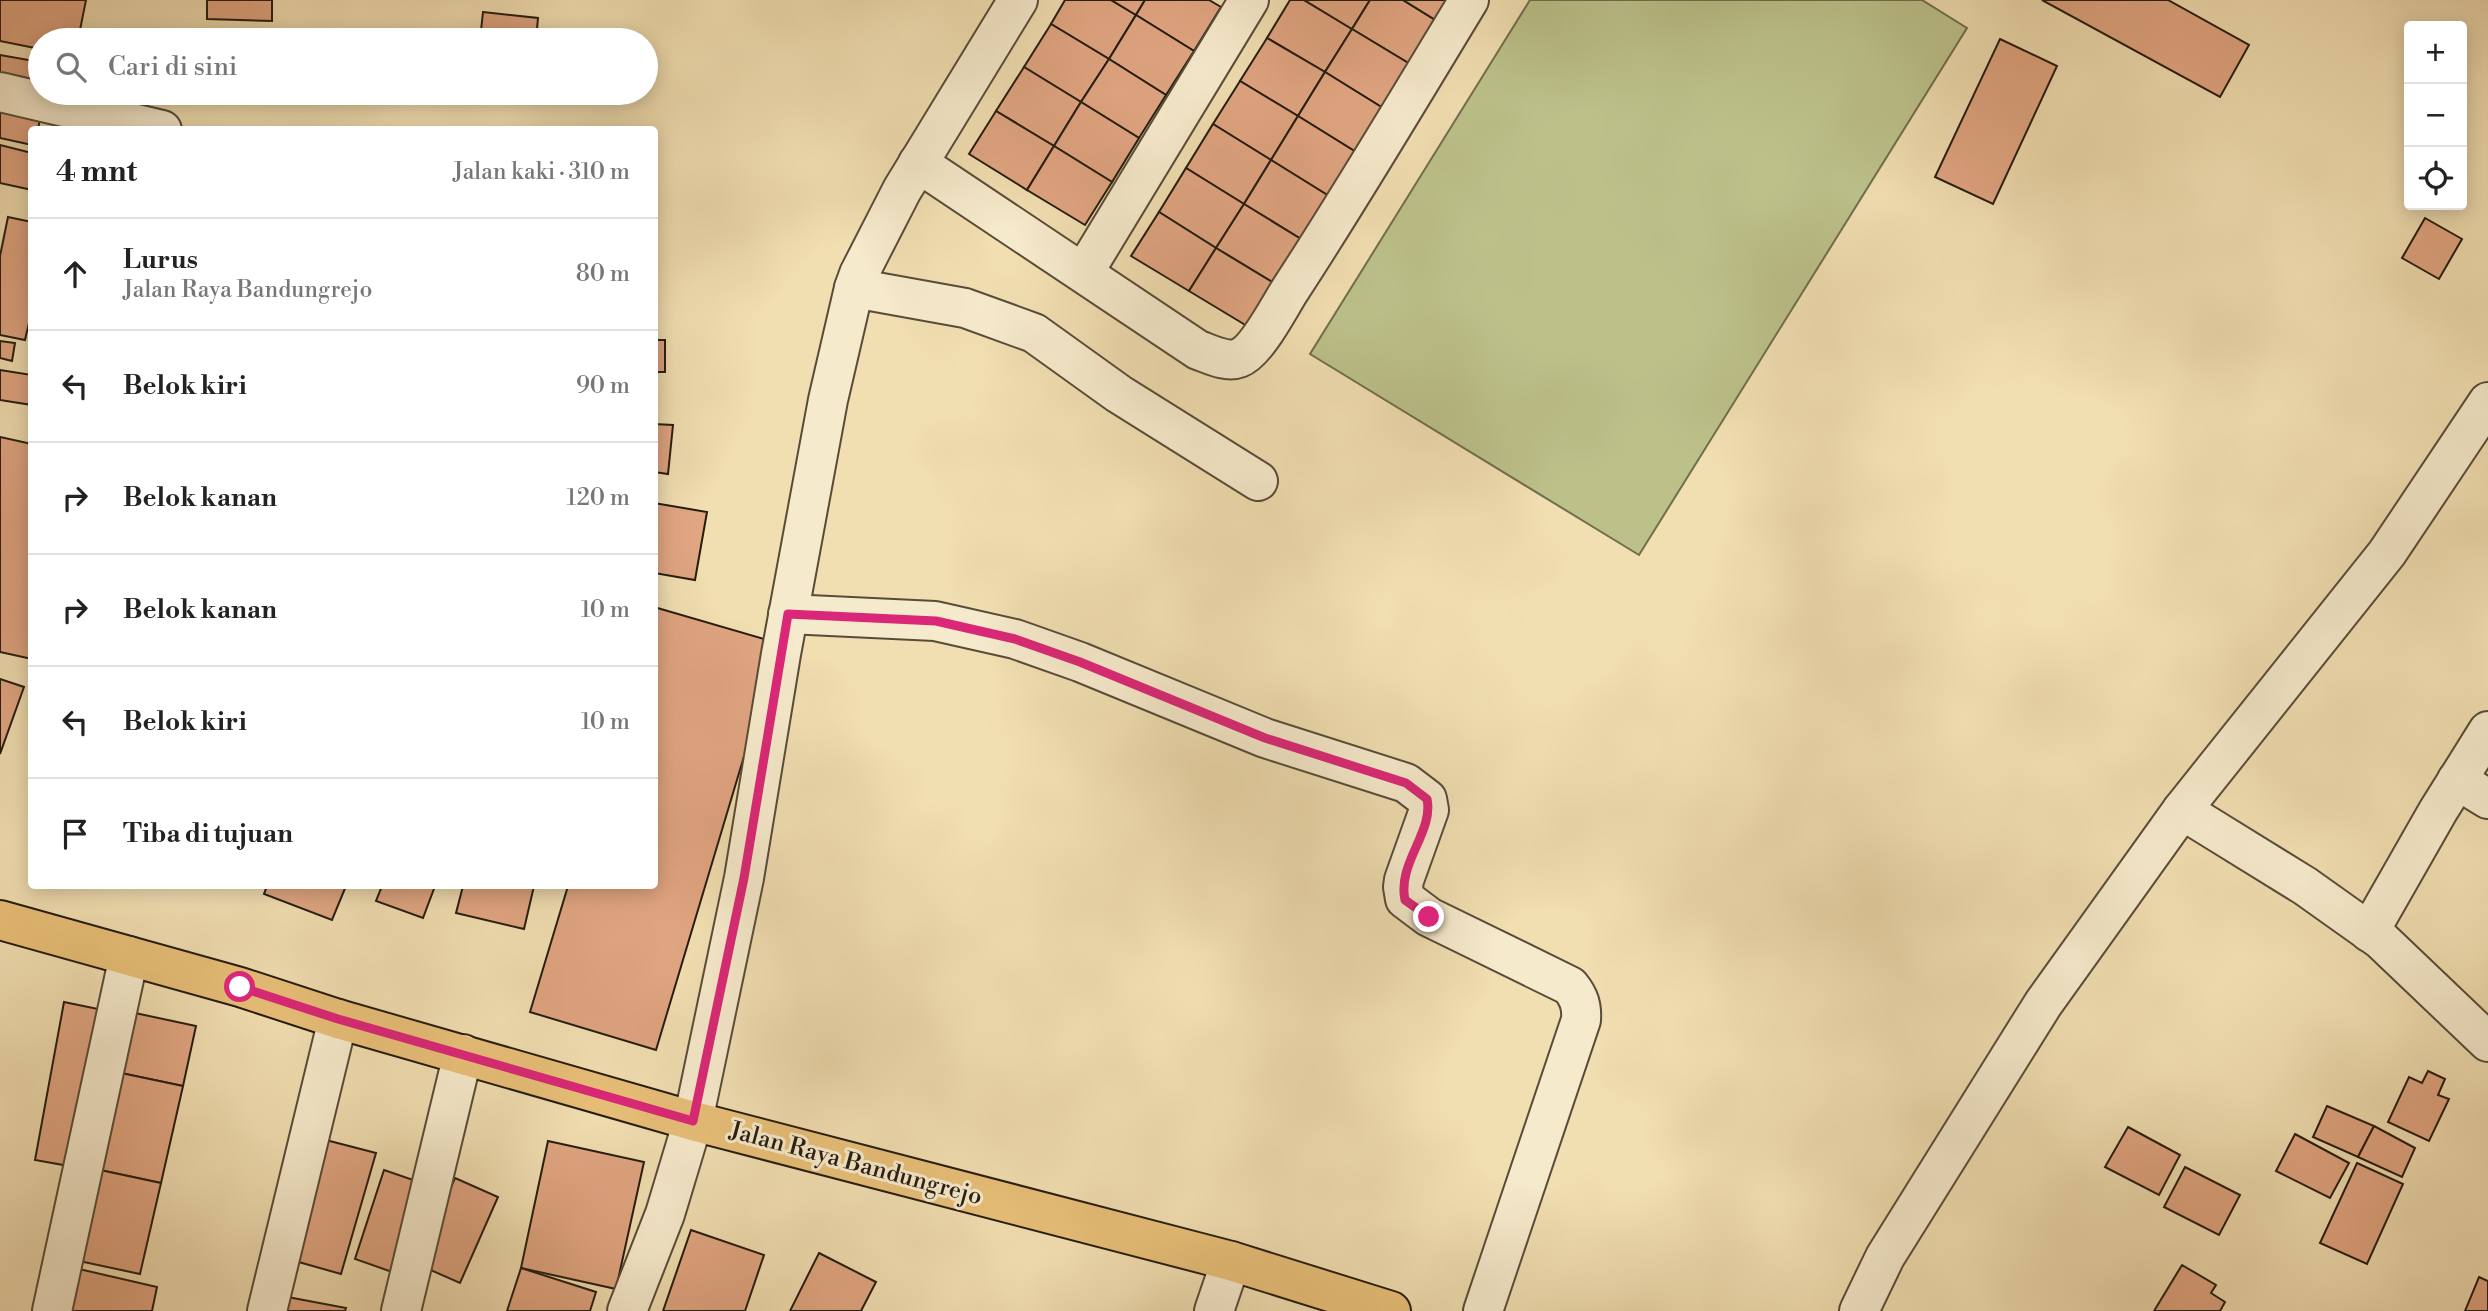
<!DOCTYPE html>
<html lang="id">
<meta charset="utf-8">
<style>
body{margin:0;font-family:"Libre Bodoni",serif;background:#f2f2f2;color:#222}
.controls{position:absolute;right:21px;top:21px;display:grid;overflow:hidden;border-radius:7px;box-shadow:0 4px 18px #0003}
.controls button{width:63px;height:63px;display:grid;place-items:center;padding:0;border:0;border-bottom:2px solid #e0e0e0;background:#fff;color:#222;font:35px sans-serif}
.stop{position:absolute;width:21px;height:21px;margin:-16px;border:5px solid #db2777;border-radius:50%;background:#fff}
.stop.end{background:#db2777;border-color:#fff;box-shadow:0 2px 7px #0008}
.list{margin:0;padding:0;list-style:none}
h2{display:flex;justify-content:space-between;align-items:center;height:91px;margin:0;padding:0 28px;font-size:30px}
h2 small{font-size:23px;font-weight:400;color:#767676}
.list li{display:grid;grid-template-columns:46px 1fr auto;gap:21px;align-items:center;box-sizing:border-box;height:112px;padding:0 28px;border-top:2px solid #e0e0e0}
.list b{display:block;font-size:26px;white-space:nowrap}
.list p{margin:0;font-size:23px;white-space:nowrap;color:#767676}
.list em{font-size:23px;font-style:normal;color:#767676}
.icon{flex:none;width:38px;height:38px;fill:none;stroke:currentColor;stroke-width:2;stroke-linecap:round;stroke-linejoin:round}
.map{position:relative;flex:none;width:2488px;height:1311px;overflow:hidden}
.search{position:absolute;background:#fff;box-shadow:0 4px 18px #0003;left:28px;top:28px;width:630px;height:77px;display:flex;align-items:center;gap:18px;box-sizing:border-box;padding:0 24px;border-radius:38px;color:#767676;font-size:26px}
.panel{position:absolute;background:#fff;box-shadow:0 4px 18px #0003;left:28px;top:126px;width:630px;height:763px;border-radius:7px}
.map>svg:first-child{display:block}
.green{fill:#bcc18a;stroke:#706e4d;stroke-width:2}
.building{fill:#e0a581;stroke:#251c10;stroke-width:2}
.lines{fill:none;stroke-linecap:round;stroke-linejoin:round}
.minor-casing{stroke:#584c38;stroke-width:42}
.major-casing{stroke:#251c10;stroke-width:42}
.minor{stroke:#f6eacc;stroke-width:38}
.major{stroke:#e8bf78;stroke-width:38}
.route{stroke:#db2777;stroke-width:9}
.labels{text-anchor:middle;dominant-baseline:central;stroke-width:6;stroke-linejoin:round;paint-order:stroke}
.street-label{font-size:24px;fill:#251c10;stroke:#f6eacc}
</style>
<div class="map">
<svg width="2488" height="1311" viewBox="0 0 2488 1311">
<rect width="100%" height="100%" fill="#f1deb1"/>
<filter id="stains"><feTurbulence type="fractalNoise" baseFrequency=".00286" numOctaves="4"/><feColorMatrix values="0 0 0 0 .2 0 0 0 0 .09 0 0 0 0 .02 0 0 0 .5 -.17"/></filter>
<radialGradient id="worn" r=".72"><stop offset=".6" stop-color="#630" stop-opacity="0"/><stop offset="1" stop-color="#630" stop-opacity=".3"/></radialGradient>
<path class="green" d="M 1530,0 L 1922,0 L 1967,28 L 1639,555 L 1310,354 Z"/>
<g class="building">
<path d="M 0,0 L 86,0 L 78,40 L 40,40 L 40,49 L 0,41 Z"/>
<path d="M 207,0 L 272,0 L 272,21 L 207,19 Z"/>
<path d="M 1065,0 L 1111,0 L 1136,15 L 1109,59 L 1051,24 Z"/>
<path d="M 1111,0 L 1145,0 L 1136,15 Z"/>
<path d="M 1145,0 L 1209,0 L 1221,7 L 1194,51 L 1136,15 Z"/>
<path d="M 1290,0 L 1304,0 L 1352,29 L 1325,72 L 1267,38 Z"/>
<path d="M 1304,0 L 1370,0 L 1352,29 Z"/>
<path d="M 1370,0 L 1403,0 L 1437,21 L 1410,64 L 1352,29 Z"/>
<path d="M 1403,0 L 1450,0 L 1437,21 Z"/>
<path d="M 2042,0 L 2168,0 L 2249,45 L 2220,97 Z"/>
<path d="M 483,12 L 538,18 L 536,40 L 480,40 Z"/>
<path d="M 1136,15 L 1194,51 L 1166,95 L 1109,59 Z"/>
<path d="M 1051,24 L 1109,59 L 1081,102 L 1024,67 Z"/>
<path d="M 1352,29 L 1410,64 L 1383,108 L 1325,72 Z"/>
<path d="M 1267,38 L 1325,72 L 1298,116 L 1240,81 Z"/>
<path d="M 2000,39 L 2057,66 L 1993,204 L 1935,177 Z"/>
<path d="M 0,55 L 40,62 L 37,95 L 0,88 Z"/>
<path d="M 1109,59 L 1166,95 L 1139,138 L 1081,102 Z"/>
<path d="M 1024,67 L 1081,102 L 1054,146 L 996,111 Z"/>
<path d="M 1325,72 L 1383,108 L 1356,152 L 1298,116 Z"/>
<path d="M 1240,81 L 1298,116 L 1271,160 L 1213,124 Z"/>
<path d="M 0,99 L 42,107 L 38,130 L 32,130 L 32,145 L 0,138 Z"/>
<path d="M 1081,102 L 1139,138 L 1112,182 L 1054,146 Z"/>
<path d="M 996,111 L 1054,146 L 1027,190 L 969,154 Z"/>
<path d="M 1298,116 L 1356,152 L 1329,196 L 1271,160 Z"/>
<path d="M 1213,124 L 1271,160 L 1244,204 L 1186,168 Z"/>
<path d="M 0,145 L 32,153 L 32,190 L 0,183 Z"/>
<path d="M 1054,146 L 1112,182 L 1085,225 L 1027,190 Z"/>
<path d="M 1271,160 L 1329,196 L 1301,239 L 1244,204 Z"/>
<path d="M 1186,168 L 1244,204 L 1216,248 L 1159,212 Z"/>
<path d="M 1244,204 L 1301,239 L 1274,283 L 1216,248 Z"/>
<path d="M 1159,212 L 1216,248 L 1189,291 L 1131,256 Z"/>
<path d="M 8,217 L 32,222 L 32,310 L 25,340 L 0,335 L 0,256 Z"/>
<path d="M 2425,218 L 2462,239 L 2439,279 L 2402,258 Z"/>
<path d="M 1216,248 L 1274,283 L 1247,326 L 1189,291 Z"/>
<rect x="654" y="340" width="11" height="32"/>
<path d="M 0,341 L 15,343 L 12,361 L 0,358 Z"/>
<path d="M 0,370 L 32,375 L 32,405 L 0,400 Z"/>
<path d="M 654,424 L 673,425 L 668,474 L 654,472 Z"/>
<path d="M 0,437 L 32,444 L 32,659 L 0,652 Z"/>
<path d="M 654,503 L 707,512 L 695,580 L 654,573 Z"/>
<path d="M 654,607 L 778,643 L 656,1050 L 530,1012 L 568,886 L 654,886 Z"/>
<path d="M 0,679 L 24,687 L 0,754 Z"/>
<path d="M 267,886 L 346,886 L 332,920 L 264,894 Z"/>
<path d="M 382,886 L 435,886 L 423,918 L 376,901 Z"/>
<path d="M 463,886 L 534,886 L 524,929 L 456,913 Z"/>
<path d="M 64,1002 L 98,1009 L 69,1166 L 35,1160 Z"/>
<path d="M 135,1013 L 196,1026 L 183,1086 L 121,1073 Z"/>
<path d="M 2428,1071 L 2445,1079 L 2438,1095 L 2449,1099 L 2429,1141 L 2388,1122 L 2409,1077 L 2422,1083 Z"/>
<path d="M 121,1073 L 183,1086 L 161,1183 L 100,1170 Z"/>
<path d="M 2327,1106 L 2374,1126 L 2358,1157 L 2313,1137 Z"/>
<path d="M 2374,1126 L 2415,1148 L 2402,1177 L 2358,1157 Z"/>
<path d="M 2128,1127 L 2180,1155 L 2159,1195 L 2105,1167 Z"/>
<path d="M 2295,1134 L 2349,1163 L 2330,1198 L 2276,1171 Z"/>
<path d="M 322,1139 L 376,1153 L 341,1274 L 288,1259 Z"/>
<path d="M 548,1141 L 644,1162 L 616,1289 L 521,1268 Z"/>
<path d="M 2357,1163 L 2403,1184 L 2367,1264 L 2320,1243 Z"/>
<path d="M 2185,1167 L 2240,1195 L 2219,1235 L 2164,1207 Z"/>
<path d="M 100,1170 L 161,1183 L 140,1274 L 79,1261 Z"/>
<path d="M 384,1170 L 428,1185 L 398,1274 L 355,1259 Z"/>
<path d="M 455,1178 L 498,1197 L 460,1283 L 417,1264 Z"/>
<path d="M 691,1230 L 764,1255 L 745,1311 L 663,1311 Z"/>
<path d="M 819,1253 L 876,1282 L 861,1311 L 790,1311 Z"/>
<path d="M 2182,1265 L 2216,1285 L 2211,1293 L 2225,1302 L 2220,1311 L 2154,1311 Z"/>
<path d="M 521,1268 L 596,1292 L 590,1311 L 507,1311 Z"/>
<path d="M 79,1269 L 157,1287 L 152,1311 L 69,1311 Z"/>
<path d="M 2479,1277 L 2488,1281 L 2488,1311 L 2465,1311 Z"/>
<path d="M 277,1295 L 346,1308 L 345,1311 L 274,1311 Z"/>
</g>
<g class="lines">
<defs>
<g id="minor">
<path d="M 0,92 L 162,130"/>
<path d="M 918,163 L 1198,350 C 1210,354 1226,363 1239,358 C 1257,351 1279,307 1290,290 C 1352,195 1410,97 1469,0"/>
<path d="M 1084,272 L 1249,0"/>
<path d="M 854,288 L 965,308 L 1034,333 L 1119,394 L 1258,481"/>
<path d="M 788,614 L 935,621 L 1015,639 L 1080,662 L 1265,738 L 1406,783 L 1427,799 L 1429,810 L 1404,880 L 1403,887 L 1405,899 L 1429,917 L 1570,986 C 1579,997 1582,1006 1581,1020 L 1483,1311"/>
<path d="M 2457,780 L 2488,799"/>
<path d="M 2182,810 L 2305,886 L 2381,940 L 2488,1042"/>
<path d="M 2369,932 L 2438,811 L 2488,731"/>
<path d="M 52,1311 L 129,956"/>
<path d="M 267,1311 L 338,1019"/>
<path d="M 401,1311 L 463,1054"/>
<path d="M 627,1311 L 665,1214 L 693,1121 L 744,878 L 781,654 L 828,400 L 854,288 L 859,274 L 902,190 L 1018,0"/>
<path d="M 1214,1311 L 1231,1261"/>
<path d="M 1859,1311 L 1885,1257 L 2043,1004 L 2182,810 L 2387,553 L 2488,402"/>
</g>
<path id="major" d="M 0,920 L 240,987 L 338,1019 L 693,1121 L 1231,1261 L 1391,1311"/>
</defs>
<use href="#minor" class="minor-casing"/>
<use href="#major" class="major-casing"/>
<use href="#minor" class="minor"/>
<use href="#major" class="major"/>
</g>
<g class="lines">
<path class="route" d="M 240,987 L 338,1019 L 693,1121 L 744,878 L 788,614 L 936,621 L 1015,639 L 1080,662 L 1265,738 L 1406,783 L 1427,799 C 1434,832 1397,863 1405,900 L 1429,917"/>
</g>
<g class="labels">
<g class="street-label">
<text transform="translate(856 1164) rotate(15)">Jalan Raya Bandungrejo</text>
</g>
</g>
<rect width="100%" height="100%" filter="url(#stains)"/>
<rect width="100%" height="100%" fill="url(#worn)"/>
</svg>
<div class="controls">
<button>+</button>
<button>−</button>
<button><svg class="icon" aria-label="locate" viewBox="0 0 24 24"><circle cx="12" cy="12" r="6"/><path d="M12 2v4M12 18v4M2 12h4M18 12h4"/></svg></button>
</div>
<div class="stop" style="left:240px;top:987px"></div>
<div class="stop end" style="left:1429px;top:917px"></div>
<div class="search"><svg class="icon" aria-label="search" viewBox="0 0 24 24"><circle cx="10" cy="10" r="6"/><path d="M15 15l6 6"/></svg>Cari di sini</div>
<section class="panel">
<h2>4 mnt<small>Jalan kaki · 310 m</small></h2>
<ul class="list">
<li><svg class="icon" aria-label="ahead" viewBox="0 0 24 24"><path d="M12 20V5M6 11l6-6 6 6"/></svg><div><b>Lurus</b><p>Jalan Raya Bandungrejo</p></div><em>80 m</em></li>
<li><svg class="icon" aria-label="left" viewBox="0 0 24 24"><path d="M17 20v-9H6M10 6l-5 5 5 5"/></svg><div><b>Belok kiri</b></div><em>90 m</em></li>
<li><svg class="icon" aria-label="right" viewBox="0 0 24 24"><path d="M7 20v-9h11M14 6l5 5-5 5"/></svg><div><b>Belok kanan</b></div><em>120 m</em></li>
<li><svg class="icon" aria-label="right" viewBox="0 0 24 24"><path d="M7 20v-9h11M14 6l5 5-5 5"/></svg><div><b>Belok kanan</b></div><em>10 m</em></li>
<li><svg class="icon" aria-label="left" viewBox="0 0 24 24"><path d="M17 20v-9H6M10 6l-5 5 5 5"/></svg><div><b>Belok kiri</b></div><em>10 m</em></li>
<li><svg class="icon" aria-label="arrive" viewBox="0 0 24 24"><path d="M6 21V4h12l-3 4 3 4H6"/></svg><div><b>Tiba di tujuan</b></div></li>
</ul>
</section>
</div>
